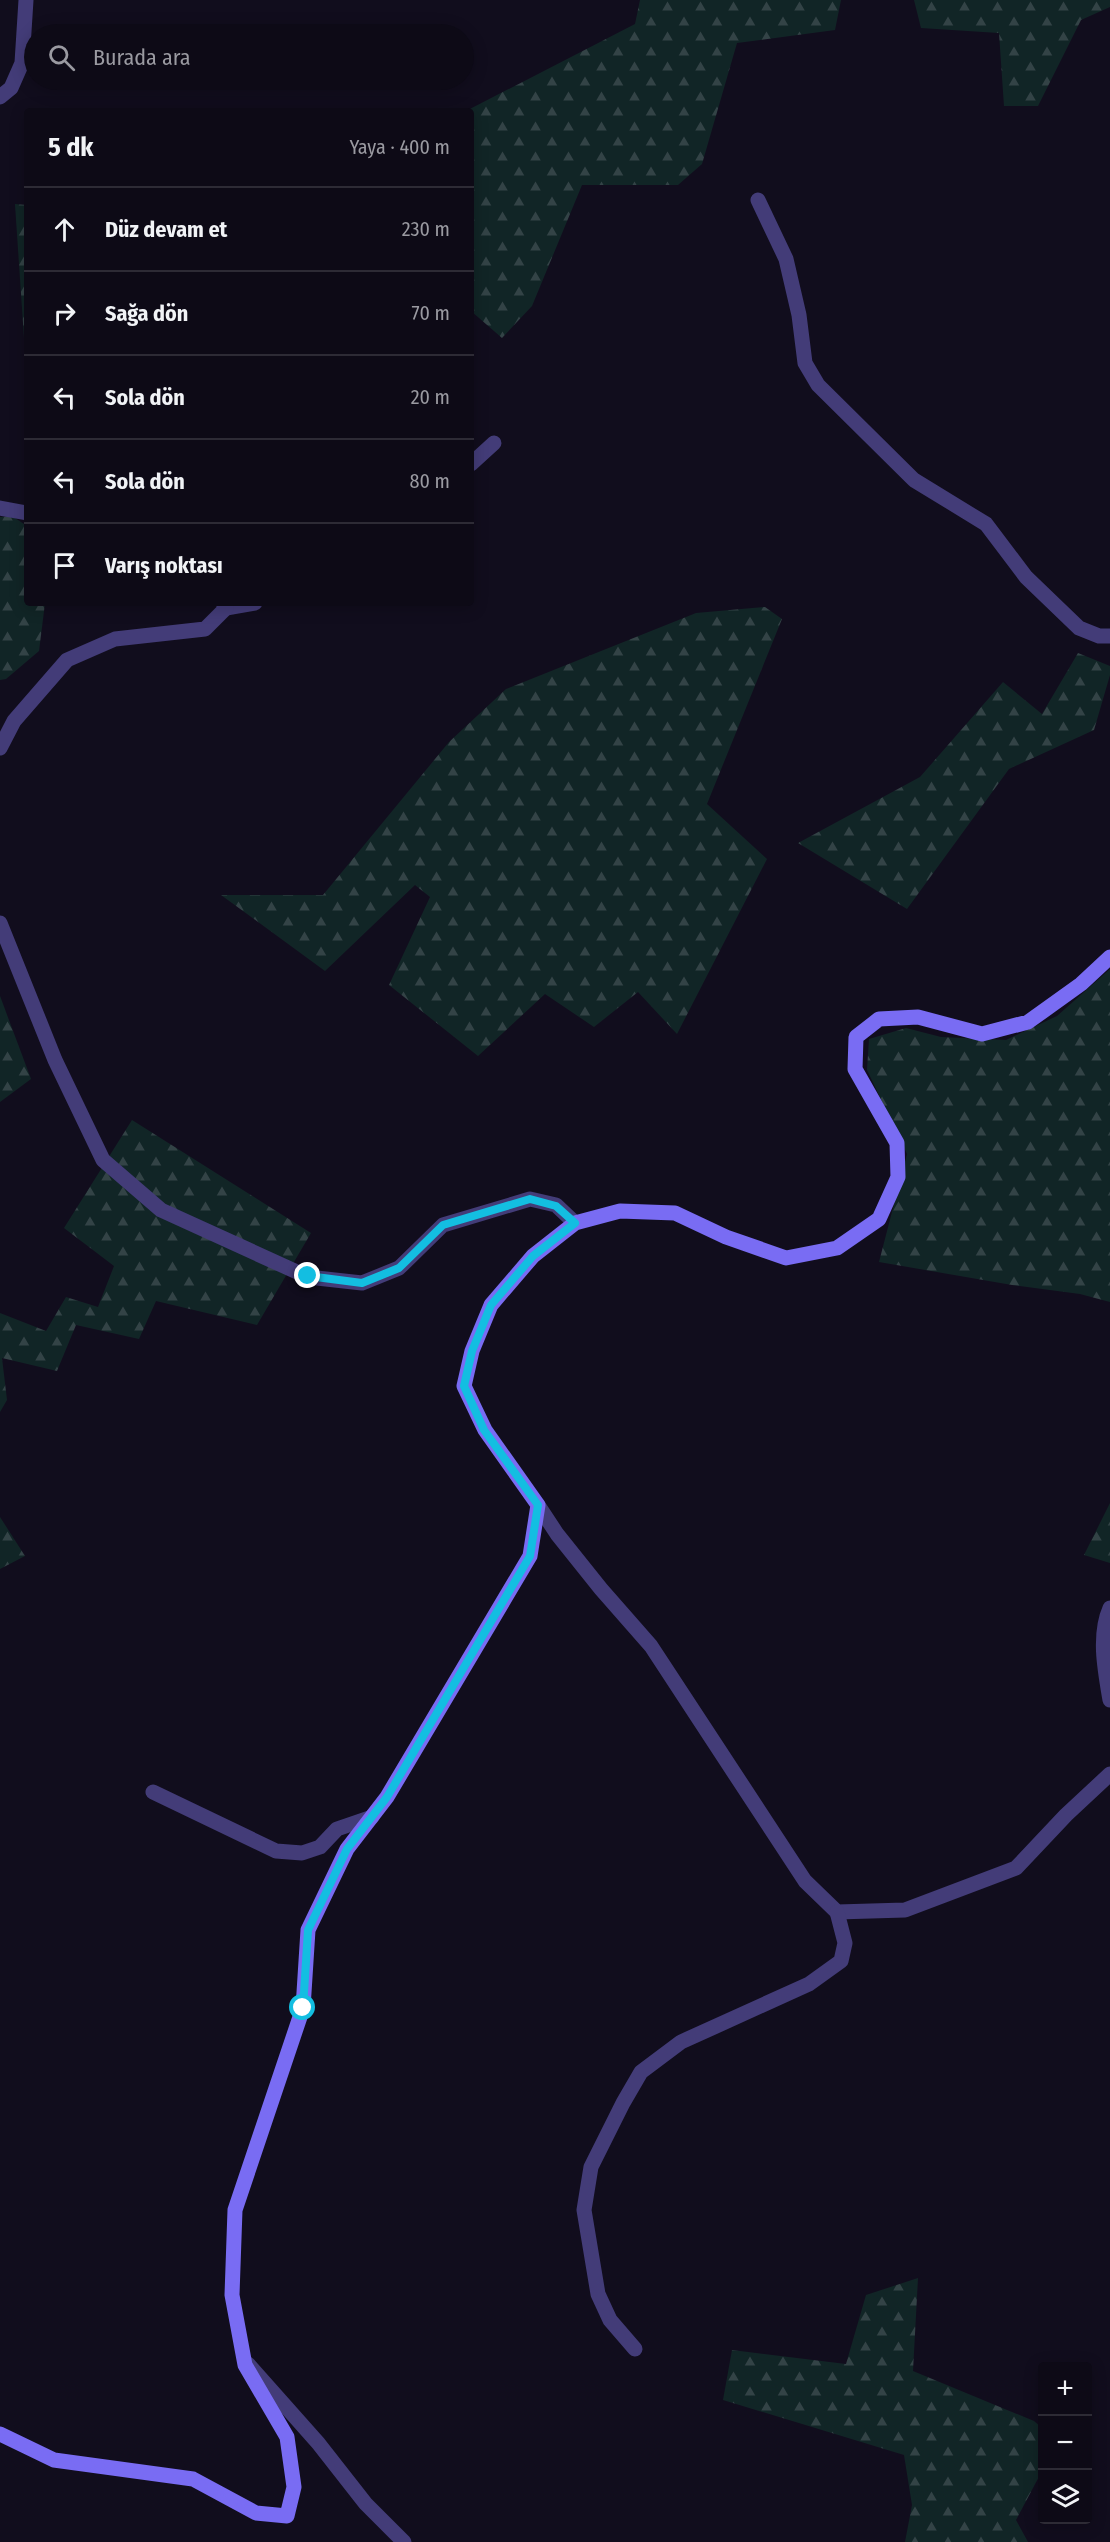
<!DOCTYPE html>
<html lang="tr">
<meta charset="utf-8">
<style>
body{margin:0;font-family:"Fira Sans Condensed",sans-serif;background:#16131f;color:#f1f3f6}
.controls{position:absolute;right:18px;bottom:18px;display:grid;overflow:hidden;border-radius:6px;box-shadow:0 3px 15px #0003}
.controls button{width:54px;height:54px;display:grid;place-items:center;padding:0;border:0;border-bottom:2px solid #2d2b35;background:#0d0a16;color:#f1f3f6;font:30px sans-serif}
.stop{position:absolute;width:18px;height:18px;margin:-14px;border:4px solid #13bee1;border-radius:50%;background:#fff}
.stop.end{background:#13bee1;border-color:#fff;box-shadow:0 2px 6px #0008}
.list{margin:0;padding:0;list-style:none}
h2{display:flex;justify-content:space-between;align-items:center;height:78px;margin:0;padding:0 24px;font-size:26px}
h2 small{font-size:20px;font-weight:400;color:#9a9aa1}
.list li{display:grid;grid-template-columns:39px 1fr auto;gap:18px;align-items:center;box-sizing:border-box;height:84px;padding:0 24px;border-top:2px solid #2d2b35}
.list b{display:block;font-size:22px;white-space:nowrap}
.list em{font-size:20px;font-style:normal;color:#9a9aa1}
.icon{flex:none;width:33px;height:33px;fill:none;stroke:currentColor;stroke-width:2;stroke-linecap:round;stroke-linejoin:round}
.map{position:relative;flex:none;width:1110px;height:2542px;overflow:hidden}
.search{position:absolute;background:#0d0a16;box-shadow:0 3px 15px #0003;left:24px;top:24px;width:450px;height:66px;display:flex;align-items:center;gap:15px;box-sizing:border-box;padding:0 21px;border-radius:33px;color:#9a9aa1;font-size:22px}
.panel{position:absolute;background:#0d0a16;box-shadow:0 3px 15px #0003;left:24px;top:108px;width:450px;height:498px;border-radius:6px}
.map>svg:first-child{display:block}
.forest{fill:url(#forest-firs)}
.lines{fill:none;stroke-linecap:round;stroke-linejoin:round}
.street{stroke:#433c78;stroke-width:15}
.secondary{stroke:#796cf3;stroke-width:15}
.route{stroke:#13bee1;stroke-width:8}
</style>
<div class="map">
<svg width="1110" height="2542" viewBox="0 0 1110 2542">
<defs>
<pattern id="forest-firs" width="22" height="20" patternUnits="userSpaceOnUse" patternTransform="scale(1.5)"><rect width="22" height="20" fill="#112526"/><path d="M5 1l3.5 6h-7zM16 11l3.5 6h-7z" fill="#334346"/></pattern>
</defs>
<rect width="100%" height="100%" fill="#110d1d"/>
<g class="forest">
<path d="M 640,0 L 841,0 L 835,30 L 737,43 L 702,164 L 678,185 L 582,185 L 532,306 L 502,338 L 471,311 L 471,111 L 466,111 L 635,24 Z"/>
<path d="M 914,0 L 1110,0 L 1110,7 L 1081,20 L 1038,106 L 1004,106 L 999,33 L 921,28 Z"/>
<path d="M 15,204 L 27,205 L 27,355 L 25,353 Z"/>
<path d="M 12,516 L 27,526 L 27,603 L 45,603 L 39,651 L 6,679 L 0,680 L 0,517 Z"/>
<path d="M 765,607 L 782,619 L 707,804 L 767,859 L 677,1034 L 638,992 L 594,1027 L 545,994 L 478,1056 L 389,985 L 430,897 L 415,885 L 325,971 L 221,895 L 323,895 L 449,742 L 506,689 L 696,613 Z"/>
<path d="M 1078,653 L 1110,666 L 1110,675 L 1094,730 L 1009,769 L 907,909 L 798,843 L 920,777 L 1003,682 L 1042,714 Z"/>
<path d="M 1110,969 L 1110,1302 L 1080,1294 L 1012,1285 L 879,1262 L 907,1154 L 867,1070 L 869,1039 L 906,1028 L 941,1037 L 1006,1040 L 1057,1016 Z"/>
<path d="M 0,996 L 31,1079 L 0,1102 Z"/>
<path d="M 132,1120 L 311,1233 L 257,1325 L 156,1301 L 139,1339 L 76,1325 L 57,1371 L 2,1358 L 7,1400 L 0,1412 L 0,1313 L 46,1331 L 66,1297 L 98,1307 L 114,1266 L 64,1228 Z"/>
<path d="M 1110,1503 L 1110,1563 L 1084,1555 Z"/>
<path d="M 0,1517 L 25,1556 L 0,1569 Z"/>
<path d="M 918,2278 L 913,2371 L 1034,2421 L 1042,2428 L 1042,2471 L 1016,2520 L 1028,2542 L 905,2542 L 912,2505 L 904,2455 L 723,2400 L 732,2350 L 846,2364 L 866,2295 Z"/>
</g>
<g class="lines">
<g class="street">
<path d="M 0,97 L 11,88 L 22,63 L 26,0"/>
<path d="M 758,200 L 786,259 L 799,315 L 805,363 L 818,385 L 914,480 L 986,524 L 1026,577 L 1079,628 L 1099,636 L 1110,636"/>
<path d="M 471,464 L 494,443"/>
<path d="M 0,508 L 27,513"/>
<path d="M 226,608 L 255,603"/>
<path d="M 0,748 L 14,721 L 67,660 L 115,639 L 205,629 L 226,608 L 223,603"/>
<path d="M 0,923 L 55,1060 L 103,1160 L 161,1210 L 308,1277 L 362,1283 L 399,1268 L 443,1225 L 530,1199 L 556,1205 L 575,1223"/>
<path d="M 538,1505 L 557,1534 L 601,1589 L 651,1646 L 805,1881 L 837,1912 L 905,1910 L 1016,1868 L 1066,1815 L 1110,1774"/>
<path d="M 1110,1608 C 1098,1635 1105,1671 1110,1700"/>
<path d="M 153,1792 L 276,1851 L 302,1853 L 320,1847 L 337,1829 L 372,1817"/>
<path d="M 635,2349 L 610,2320 L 598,2294 L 584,2210 L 591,2167 L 623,2103 L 641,2072 L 681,2042 L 809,1984 L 841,1961 L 845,1943 L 837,1912"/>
<path d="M 248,2364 L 319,2444 L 366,2504 L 404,2542"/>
</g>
<path class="secondary" d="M 0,2434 L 54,2460 L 193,2479 L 256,2513 L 287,2516 L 294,2487 L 287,2437 L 245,2365 L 232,2295 L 235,2210 L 303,2008 L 308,1930 L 347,1849 L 387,1797 L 530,1556 L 538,1505 L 485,1430 L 464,1386 L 472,1351 L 491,1305 L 533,1256 L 575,1223 L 620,1211 L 675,1213 L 726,1237 L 786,1258 L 837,1248 L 879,1219 L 898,1177 L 897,1143 L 855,1069 L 856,1037 L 879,1019 L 918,1017 L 982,1034 L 1028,1022 L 1081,984 L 1110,957"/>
</g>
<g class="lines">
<path class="route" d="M 303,2008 L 308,1930 L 347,1849 L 387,1797 L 530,1556 L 538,1505 L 484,1430 L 464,1386 L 472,1351 L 491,1305 L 533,1256 L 575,1223 L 556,1206 L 530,1199 L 443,1225 L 399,1268 L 362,1283 L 308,1276"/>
</g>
</svg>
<div class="controls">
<button>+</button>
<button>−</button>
<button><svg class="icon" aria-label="layers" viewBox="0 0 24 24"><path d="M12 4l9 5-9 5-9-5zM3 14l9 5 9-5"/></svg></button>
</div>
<div class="stop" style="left:303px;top:2008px"></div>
<div class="stop end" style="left:308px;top:1276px"></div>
<div class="search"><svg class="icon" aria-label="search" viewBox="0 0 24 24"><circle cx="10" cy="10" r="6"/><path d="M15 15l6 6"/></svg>Burada ara</div>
<section class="panel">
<h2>5 dk<small>Yaya · 400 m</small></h2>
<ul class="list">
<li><svg class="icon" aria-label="ahead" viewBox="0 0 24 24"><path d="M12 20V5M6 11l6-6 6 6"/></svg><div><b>Düz devam et</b></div><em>230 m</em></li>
<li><svg class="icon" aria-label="right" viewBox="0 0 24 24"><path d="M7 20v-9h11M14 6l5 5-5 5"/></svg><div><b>Sağa dön</b></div><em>70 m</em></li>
<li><svg class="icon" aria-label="left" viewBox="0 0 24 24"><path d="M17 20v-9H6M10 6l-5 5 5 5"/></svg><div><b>Sola dön</b></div><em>20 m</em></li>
<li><svg class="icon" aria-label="left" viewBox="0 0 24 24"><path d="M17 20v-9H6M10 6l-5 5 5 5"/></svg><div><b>Sola dön</b></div><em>80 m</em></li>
<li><svg class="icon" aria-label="arrive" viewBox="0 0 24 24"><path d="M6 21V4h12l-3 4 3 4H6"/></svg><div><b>Varış noktası</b></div></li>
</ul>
</section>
</div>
